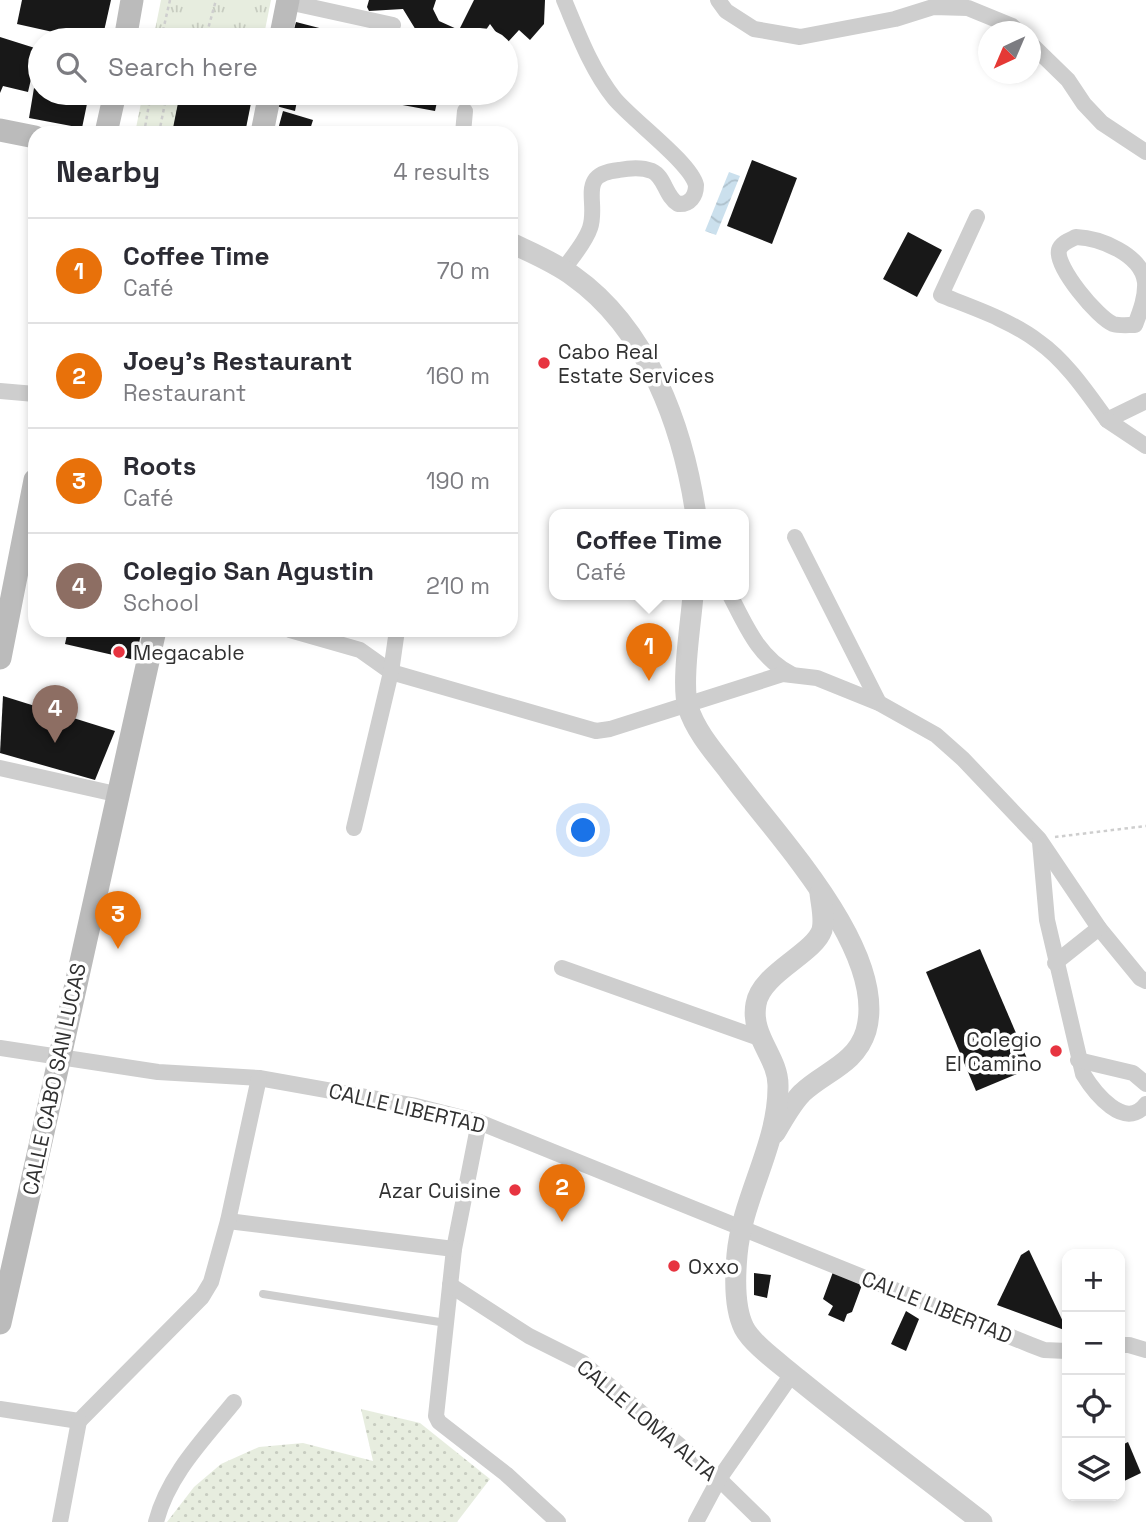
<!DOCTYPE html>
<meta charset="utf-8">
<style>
body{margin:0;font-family:"Space Grotesk",sans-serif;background:#f7f7f7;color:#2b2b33}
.controls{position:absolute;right:21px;bottom:21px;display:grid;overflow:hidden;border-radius:14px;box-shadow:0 4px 10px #0003}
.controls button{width:63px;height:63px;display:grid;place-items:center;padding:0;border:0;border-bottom:2px solid #e1e1e2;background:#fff;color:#2b2b33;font:35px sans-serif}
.compass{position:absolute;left:978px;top:21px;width:63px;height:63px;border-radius:50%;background:#fff;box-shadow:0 4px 10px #0003;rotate:224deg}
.you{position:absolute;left:584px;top:831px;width:24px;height:24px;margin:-18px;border:5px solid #fff;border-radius:50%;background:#1a73e8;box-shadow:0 0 0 10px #1a73e833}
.badge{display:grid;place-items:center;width:46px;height:46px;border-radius:50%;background:#d93025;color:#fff;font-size:23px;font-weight:700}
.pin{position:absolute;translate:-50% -58px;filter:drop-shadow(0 2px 4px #0008)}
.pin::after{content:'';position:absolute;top:37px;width:24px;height:21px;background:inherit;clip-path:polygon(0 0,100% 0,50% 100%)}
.popup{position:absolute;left:549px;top:509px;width:200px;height:91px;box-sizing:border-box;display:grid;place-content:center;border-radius:14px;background:#fff;filter:drop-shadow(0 2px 5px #0005);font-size:23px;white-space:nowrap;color:#7c7c81}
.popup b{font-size:26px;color:#2b2b33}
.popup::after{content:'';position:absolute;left:50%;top:100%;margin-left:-14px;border:14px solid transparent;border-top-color:#fff}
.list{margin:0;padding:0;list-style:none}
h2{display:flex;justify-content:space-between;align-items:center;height:91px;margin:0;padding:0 28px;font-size:30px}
h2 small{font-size:23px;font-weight:400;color:#7c7c81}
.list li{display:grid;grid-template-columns:46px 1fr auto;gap:21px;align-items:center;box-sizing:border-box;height:105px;padding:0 28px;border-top:2px solid #e1e1e2}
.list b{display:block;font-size:26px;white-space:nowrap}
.list p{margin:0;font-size:23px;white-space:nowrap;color:#7c7c81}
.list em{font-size:23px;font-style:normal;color:#7c7c81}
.icon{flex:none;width:38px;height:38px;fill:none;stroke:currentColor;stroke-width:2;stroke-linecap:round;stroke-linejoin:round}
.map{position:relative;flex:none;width:1146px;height:1522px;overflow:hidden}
.search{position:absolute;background:#fff;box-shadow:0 4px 10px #0003;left:28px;top:28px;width:490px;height:77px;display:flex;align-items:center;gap:18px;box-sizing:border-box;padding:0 24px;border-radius:38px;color:#7c7c81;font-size:26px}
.panel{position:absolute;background:#fff;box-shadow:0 4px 10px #0003;left:28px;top:126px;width:490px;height:511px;border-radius:21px}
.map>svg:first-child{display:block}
.grass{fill:url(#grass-dots)}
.park{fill:url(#park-tufts)}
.water{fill:url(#water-waves)}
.building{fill:#181818}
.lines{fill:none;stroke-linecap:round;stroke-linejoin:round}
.path{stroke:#cecece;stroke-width:2.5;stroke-dasharray:3.5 3.5;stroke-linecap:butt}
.service{stroke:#cecece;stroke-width:8}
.minor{stroke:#cecece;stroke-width:16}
.tertiary{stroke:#cecece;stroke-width:21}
.secondary{stroke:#bbb;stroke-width:23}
.poi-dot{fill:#e73440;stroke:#fff;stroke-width:2.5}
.labels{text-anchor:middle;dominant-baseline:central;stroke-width:7;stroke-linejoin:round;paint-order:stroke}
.poi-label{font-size:21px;fill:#313131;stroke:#fff;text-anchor:start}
.street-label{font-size:21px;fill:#313131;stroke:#fff}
</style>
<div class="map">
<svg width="1146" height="1522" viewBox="0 0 1146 1522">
<defs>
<pattern id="grass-dots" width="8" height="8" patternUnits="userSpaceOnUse" patternTransform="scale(1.75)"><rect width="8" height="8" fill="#e7eddf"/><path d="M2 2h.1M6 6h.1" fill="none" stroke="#c7ccc0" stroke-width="1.8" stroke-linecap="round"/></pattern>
<pattern id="park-tufts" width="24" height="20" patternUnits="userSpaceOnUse" patternTransform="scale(1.75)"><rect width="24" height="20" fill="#e7eddf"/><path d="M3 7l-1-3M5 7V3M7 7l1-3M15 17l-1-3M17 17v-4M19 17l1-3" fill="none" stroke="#c7ccc0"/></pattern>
<pattern id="water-waves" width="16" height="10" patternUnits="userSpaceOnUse" patternTransform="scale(1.75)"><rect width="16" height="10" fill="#cbe0ed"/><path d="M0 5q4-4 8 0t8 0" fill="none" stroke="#afc1cc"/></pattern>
</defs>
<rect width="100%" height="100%" fill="#fff"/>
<path class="grass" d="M 361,1409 L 420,1423 L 490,1479 L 457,1522 L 167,1522 L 194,1487 L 221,1464 L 259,1447 L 303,1443 L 373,1461 Z"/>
<g class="park">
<path d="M 161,0 L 271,0 L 263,40 L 153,40 Z"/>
<path d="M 143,93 L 253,93 L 245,133 L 166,133 L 136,128 Z"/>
</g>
<path class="water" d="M 729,172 L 740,176 L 716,235 L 705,231 Z"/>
<g class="building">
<path d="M 22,0 L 111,0 L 102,40 L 89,40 L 17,24 Z"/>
<path d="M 369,0 L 436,0 L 433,9 L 439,21 L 459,30 L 474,0 L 545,0 L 544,24 L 530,40 L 519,30 L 508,42 L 501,39 L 490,24 L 479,40 L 422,40 L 403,9 L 369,11 L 367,7 Z"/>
<path d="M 296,22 L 331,31 L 329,40 L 291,40 Z"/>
<path d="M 359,29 L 406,39 L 406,40 L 360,40 L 358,36 Z"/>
<path d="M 0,37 L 38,49 L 28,92 L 3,86 L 0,93 Z"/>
<path d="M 34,88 L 40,90 L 40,93 L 57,93 L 88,99 L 82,128 L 29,118 Z"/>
<path d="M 180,93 L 253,93 L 245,133 L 172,133 Z"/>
<path d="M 280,93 L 319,93 L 317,100 L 298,96 L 295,111 L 276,106 Z"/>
<path d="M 399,93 L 439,93 L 435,111 L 397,104 Z"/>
<path d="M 283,111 L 313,120 L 309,133 L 277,133 Z"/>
<path d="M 752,160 L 797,178 L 772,244 L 727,226 Z"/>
<path d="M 908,232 L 942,250 L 917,297 L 883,279 Z"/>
<path d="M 68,630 L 142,630 L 135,660 L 65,644 Z"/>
<path d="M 3,696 L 115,731 L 95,780 L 0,753 Z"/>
<path d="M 980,949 L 1031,1068 L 976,1091 L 926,972 Z"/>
<path d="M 1029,1250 L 1067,1330 L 1067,1331 L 997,1305 L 1021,1255 Z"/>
<path d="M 833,1272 L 862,1285 L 852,1312 L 847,1314 L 844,1322 L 828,1315 L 833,1306 L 823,1299 Z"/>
<path d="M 754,1273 L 771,1275 L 767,1298 L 754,1295 Z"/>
<path d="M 906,1311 L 919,1319 L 906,1351 L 891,1344 Z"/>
<path d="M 1128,1442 L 1141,1473 L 1120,1483 L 1120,1446 Z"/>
</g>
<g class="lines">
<g class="path">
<path d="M 170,0 L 162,35 L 177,38 L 176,40"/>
<path d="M 177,38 L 186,40"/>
<path d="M 205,40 L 216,0"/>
<path d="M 144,133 L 151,93"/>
<path d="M 159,133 L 167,93"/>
<path d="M 1055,837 L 1146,826"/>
</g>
<path class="service" d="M 263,1294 L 446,1323"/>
<g class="minor">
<path d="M 718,0 L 726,11 L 754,29 L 800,37 L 895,19 L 933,7 L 968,8 L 1012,26 L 1019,32"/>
<path d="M 288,2 L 393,25"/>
<path d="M 1030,43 L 1068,80 L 1084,104 L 1102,123 L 1146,152"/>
<path d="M 463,133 L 465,111"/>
<path d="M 977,217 L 941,295 C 974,308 1010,320 1039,342 C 1066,361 1088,394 1107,420 L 1146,401"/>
<path d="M 1076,237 C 1100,238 1141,254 1145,282 C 1146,297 1140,312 1135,325 C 1128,325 1119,326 1113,324 C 1098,318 1055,267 1059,250 C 1061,243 1070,240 1076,237 Z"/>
<path d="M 563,270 C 572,257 585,243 590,228 C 599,202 576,174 619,170 C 629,168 642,167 652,171 C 665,177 665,196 678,204 C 690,205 696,196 696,185 C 690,162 632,120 614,98 C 591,69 578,33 564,0"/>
<path d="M 0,391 L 35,394"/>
<path d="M 1107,420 L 1146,446"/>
<path d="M 795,537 L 879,703"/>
<path d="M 730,595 C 746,626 759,658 791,674"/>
<path d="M 290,630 L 360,650 L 391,672 L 596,731 L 610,729 L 783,674 L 817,678 L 879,703 L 936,735 L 963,759 L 1039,839 L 1099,928 L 1140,978 L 1146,981"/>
<path d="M 0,768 L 120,795"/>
<path d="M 354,828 L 391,672 L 397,630"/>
<path d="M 1040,842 L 1047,920 L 1083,1074 C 1094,1092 1125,1132 1146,1104"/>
<path d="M 1055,963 L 1099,928"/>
<path d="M 562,968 L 759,1038"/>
<path d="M 0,1048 L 158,1072 L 259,1078 L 416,1106 L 479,1122 L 1031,1345 L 1044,1350 L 1067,1351"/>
<path d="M 1078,1060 L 1133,1073 L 1146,1084"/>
<path d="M 479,1122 L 454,1249 L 436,1416 L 439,1422 L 506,1474 L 558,1522"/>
<path d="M 228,1221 L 454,1249"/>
<path d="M 450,1285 L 529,1336 L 583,1363 L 719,1479 L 763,1522"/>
<path d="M 1120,1345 L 1129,1345 L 1146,1350"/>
<path d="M 0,1409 L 79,1421 L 202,1297 L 211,1282 L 228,1221 L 259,1078"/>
<path d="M 60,1522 L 79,1421"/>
<path d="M 156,1522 C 168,1475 204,1439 234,1402"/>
<path d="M 696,1522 L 719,1479 L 792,1374"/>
</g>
<g class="tertiary">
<path d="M 511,243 C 532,253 554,262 573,276 C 648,329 683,427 696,515"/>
<path d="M 693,595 C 691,623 681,683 688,707 C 695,730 713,751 728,770 C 772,831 889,950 866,1031 C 856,1064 824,1072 802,1093 C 791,1104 783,1120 775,1133"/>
<path d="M 820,893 C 821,904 825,919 822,930 C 814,954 761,973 756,1004 C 750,1036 778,1057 778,1085 C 779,1144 742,1197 737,1255 C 735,1277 734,1308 744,1328 C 753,1345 782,1365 798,1379 C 858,1428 921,1474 982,1522"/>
</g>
<g class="secondary">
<path d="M 125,40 L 132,0"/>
<path d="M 280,40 L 288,0"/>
<path d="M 0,130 L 35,137"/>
<path d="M 106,133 L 115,93"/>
<path d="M 262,133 L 270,93"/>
<path d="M 0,658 L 35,480"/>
<path d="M 0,1323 C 52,1092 105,861 155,630"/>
</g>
</g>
<g class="poi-dot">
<circle cx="544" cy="363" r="7"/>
<circle cx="119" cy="652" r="7"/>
<circle cx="1056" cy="1051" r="7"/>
<circle cx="515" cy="1190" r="7"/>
<circle cx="674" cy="1266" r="7"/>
</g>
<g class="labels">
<g class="poi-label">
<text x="558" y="351">Cabo Real<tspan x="558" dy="24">Estate Services</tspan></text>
<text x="133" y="652">Megacable</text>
<text x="1042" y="1039" text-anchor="end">Colegio<tspan x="1042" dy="24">El Camino</tspan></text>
<text x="501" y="1190" text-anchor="end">Azar Cuisine</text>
<text x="688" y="1266">Oxxo</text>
</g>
<g class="street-label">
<text transform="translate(54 1079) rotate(-78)">CALLE CABO SAN LUCAS</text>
<text transform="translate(407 1108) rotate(13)">CALLE LIBERTAD</text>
<text transform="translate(937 1307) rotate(22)">CALLE LIBERTAD</text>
<text transform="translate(647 1420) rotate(40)">CALLE LOMA ALTA</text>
</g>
</g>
</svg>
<div class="controls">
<button>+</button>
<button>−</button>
<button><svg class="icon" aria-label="locate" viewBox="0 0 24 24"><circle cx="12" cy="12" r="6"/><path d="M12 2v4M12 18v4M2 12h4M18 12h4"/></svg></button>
<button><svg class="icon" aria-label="layers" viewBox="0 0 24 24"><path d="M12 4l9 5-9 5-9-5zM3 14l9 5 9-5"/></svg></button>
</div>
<svg class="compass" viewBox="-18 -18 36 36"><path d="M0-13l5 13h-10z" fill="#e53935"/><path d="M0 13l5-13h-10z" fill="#7c7c81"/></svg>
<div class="you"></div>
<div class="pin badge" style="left:649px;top:681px;background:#e8710a">1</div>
<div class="popup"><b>Coffee Time</b>Café</div>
<div class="pin badge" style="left:562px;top:1222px;background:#e8710a">2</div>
<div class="pin badge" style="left:118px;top:949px;background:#e8710a">3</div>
<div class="pin badge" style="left:55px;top:743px;background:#8d6e63">4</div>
<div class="search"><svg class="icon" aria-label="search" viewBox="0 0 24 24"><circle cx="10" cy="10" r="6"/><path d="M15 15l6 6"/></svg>Search here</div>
<section class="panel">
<h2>Nearby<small>4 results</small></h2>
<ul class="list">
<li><span class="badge" style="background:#e8710a">1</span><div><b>Coffee Time</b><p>Café</p></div><em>70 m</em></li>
<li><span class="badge" style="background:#e8710a">2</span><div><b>Joey's Restaurant</b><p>Restaurant</p></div><em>160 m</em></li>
<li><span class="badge" style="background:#e8710a">3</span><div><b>Roots</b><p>Café</p></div><em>190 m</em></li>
<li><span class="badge" style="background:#8d6e63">4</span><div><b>Colegio San Agustin</b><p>School</p></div><em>210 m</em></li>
</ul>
</section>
</div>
